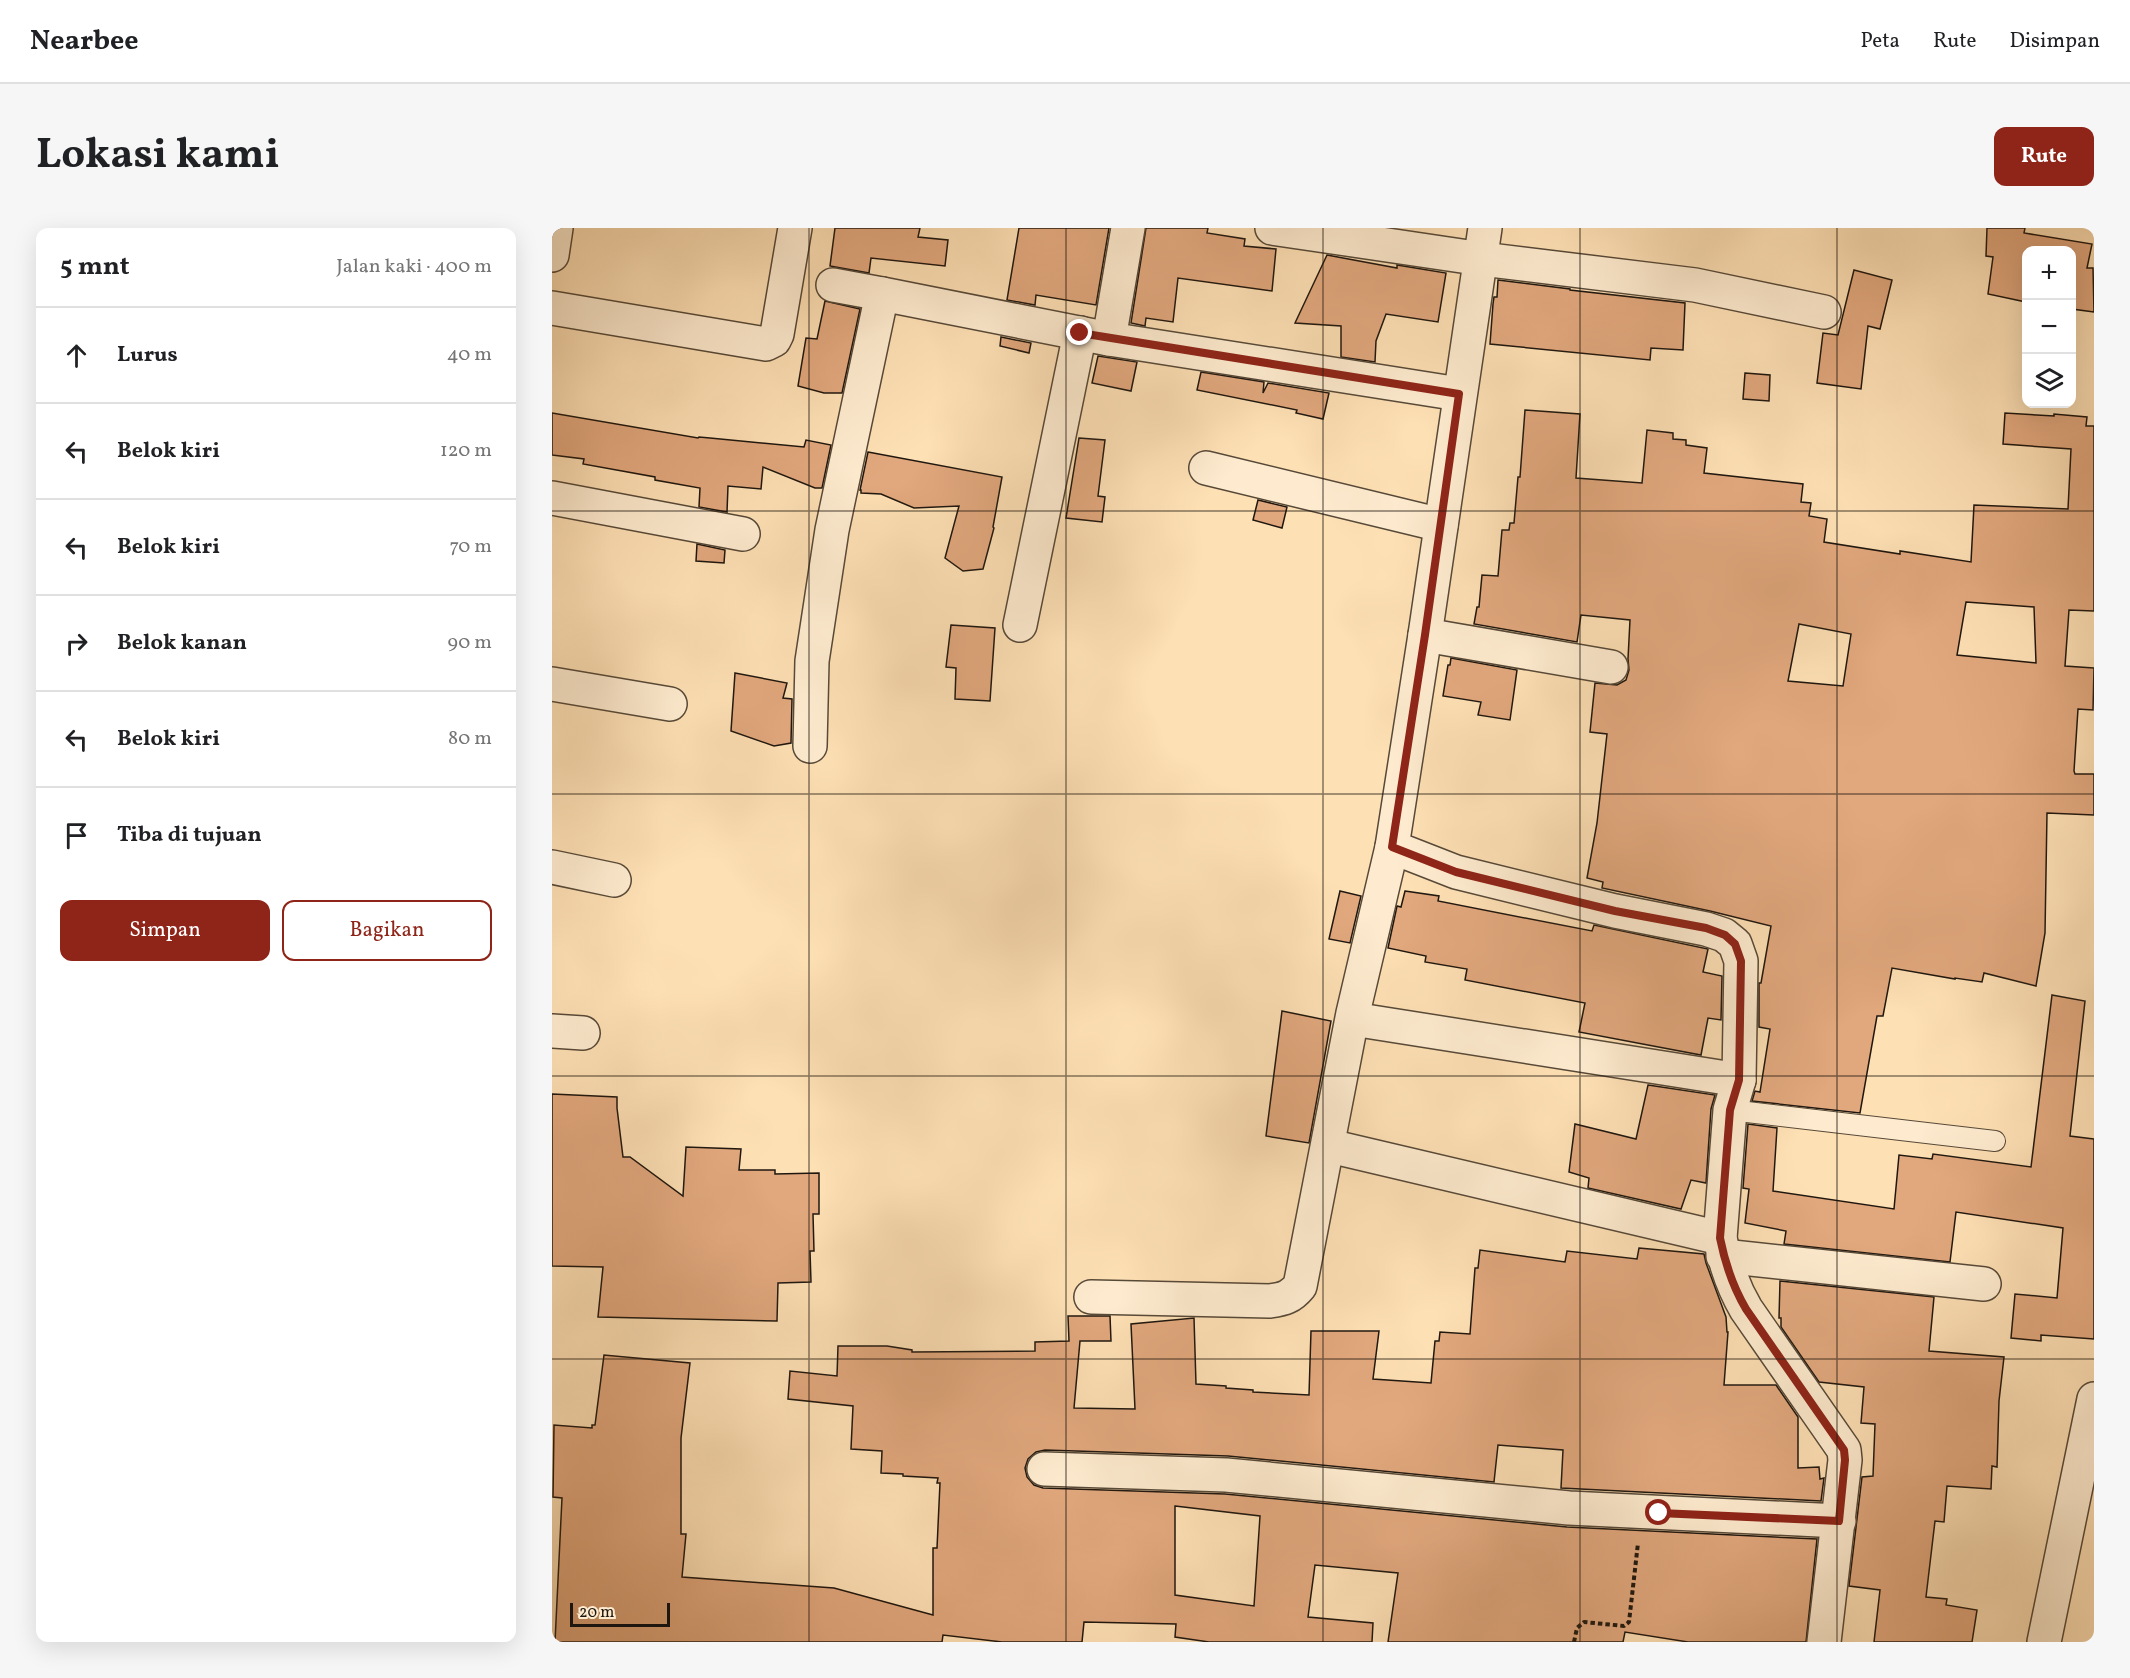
<!DOCTYPE html>
<html lang="id">
<meta charset="utf-8">
<style>
body{margin:0;font-family:Vollkorn,serif;background:#f6f6f6;color:#202124}
.controls{position:absolute;right:18px;top:18px;display:grid;overflow:hidden;border-radius:12px;box-shadow:0 6px 24px #0002}
.controls button{width:54px;height:54px;display:grid;place-items:center;padding:0;border:0;border-bottom:2px solid #e0e0e0;background:#fff;color:#202124;font:30px sans-serif}
.scale{position:absolute;left:18px;bottom:15px;width:100px;box-sizing:border-box;padding-left:6px;border:3px solid #1f170f;border-top:0;font-size:16px;line-height:21px;white-space:nowrap;color:#1f170f;-webkit-text-stroke:4px #feebcf;paint-order:stroke}
.stop{position:absolute;width:18px;height:18px;margin:-14px;border:4px solid #8f2418;border-radius:50%;background:#fff}
.stop.end{background:#8f2418;border-color:#fff;box-shadow:0 2px 6px #0008}
.list{margin:0;padding:0;list-style:none}
h2{display:flex;justify-content:space-between;align-items:center;height:78px;margin:0;padding:0 24px;font-size:26px}
h2 small{font-size:20px;font-weight:400;color:#757577}
.list li{display:grid;grid-template-columns:39px 1fr auto;gap:18px;align-items:center;box-sizing:border-box;height:96px;padding:0 24px;border-top:2px solid #e0e0e0}
.list b{display:block;font-size:22px;white-space:nowrap}
.list em{font-size:20px;font-style:normal;color:#757577}
.actions{display:flex;gap:12px;padding:18px 24px}
.actions a{flex:1;padding:14px 0;border:2px solid #8f2418;border-radius:12px;text-align:center;font-size:21px;color:#8f2418}
.actions .main{background:#8f2418;color:#fff}
.icon{flex:none;width:33px;height:33px;fill:none;stroke:currentColor;stroke-width:2;stroke-linecap:round;stroke-linejoin:round}
.map{position:relative;flex:none;width:1542px;height:1414px;overflow:hidden;border-radius:12px}
header{display:flex;align-items:center;gap:36px;box-sizing:border-box;height:84px;padding:0 30px;background:#fff;border-bottom:2px solid #e0e0e0}
header strong{font-size:28px}
nav{display:flex;gap:33px;margin-inline-start:auto;font-size:21px}
.intro{display:flex;align-items:center;justify-content:space-between;box-sizing:border-box;height:144px;padding:0 36px}
h1{margin:0;font-size:42px}
.button{padding:15px 27px;border-radius:12px;background:#8f2418;color:#fff;font-size:21px;font-weight:700}
main{display:flex;gap:36px;padding:0 36px}
aside{flex:1;background:#fff;border-radius:12px;box-shadow:0 6px 24px #0002}
.map>svg:first-child{display:block}
.building{fill:#e1a77d;stroke:#1f170f;stroke-width:1.5;fill-rule:evenodd}
.lines{fill:none;stroke-linecap:round;stroke-linejoin:round}
.service-casing{stroke:#574938;stroke-width:22}
.minor-casing{stroke:#574938;stroke-width:36}
.path{stroke:#1f170f;stroke-width:4;stroke-dasharray:4.5 3;stroke-linecap:butt}
.service{stroke:#feebcf;stroke-width:20}
.minor{stroke:#feebcf;stroke-width:33}
.route{stroke:#8f2418;stroke-width:8}
.grid{fill:none;stroke:#1f170f;stroke-width:1.5;stroke-opacity:0.55}
</style>
<header>
<strong>Nearbee</strong>
<nav><a>Peta</a><a>Rute</a><a>Disimpan</a></nav>
</header>
<div class="intro"><h1>Lokasi kami</h1><a class="button">Rute</a></div>
<main>
<aside>
<h2>5 mnt<small>Jalan kaki · 400 m</small></h2>
<ul class="list">
<li><svg class="icon" aria-label="ahead" viewBox="0 0 24 24"><path d="M12 20V5M6 11l6-6 6 6"/></svg><div><b>Lurus</b></div><em>40 m</em></li>
<li><svg class="icon" aria-label="left" viewBox="0 0 24 24"><path d="M17 20v-9H6M10 6l-5 5 5 5"/></svg><div><b>Belok kiri</b></div><em>120 m</em></li>
<li><svg class="icon" aria-label="left" viewBox="0 0 24 24"><path d="M17 20v-9H6M10 6l-5 5 5 5"/></svg><div><b>Belok kiri</b></div><em>70 m</em></li>
<li><svg class="icon" aria-label="right" viewBox="0 0 24 24"><path d="M7 20v-9h11M14 6l5 5-5 5"/></svg><div><b>Belok kanan</b></div><em>90 m</em></li>
<li><svg class="icon" aria-label="left" viewBox="0 0 24 24"><path d="M17 20v-9H6M10 6l-5 5 5 5"/></svg><div><b>Belok kiri</b></div><em>80 m</em></li>
<li><svg class="icon" aria-label="arrive" viewBox="0 0 24 24"><path d="M6 21V4h12l-3 4 3 4H6"/></svg><div><b>Tiba di tujuan</b></div></li>
</ul>
<div class="actions"><a class="main">Simpan</a><a>Bagikan</a></div>
</aside>
<div class="map">
<svg width="1542" height="1414" viewBox="0 0 1542 1414">
<rect width="100%" height="100%" fill="#fee0b5"/>
<filter id="stains"><feTurbulence type="fractalNoise" baseFrequency=".00333" numOctaves="4"/><feColorMatrix values="0 0 0 0 .2 0 0 0 0 .09 0 0 0 0 .02 0 0 0 .5 -.17"/></filter>
<radialGradient id="worn" r=".72"><stop offset=".6" stop-color="#630" stop-opacity="0"/><stop offset="1" stop-color="#630" stop-opacity=".3"/></radialGradient>
<g class="building">
<path d="M 283,0 L 368,0 L 366,9 L 396,12 L 393,38 L 319,30 L 317,45 L 278,38 Z"/>
<path d="M 467,0 L 557,0 L 544,77 L 484,67 L 483,77 L 455,72 Z"/>
<path d="M 594,0 L 656,0 L 655,5 L 693,11 L 692,18 L 724,21 L 720,63 L 626,50 L 621,94 L 594,90 L 593,98 L 579,95 Z"/>
<path d="M 1435,0 L 1473,0 L 1472,5 L 1540,16 L 1535,40 L 1541,40 L 1542,84 L 1520,81 L 1520,22 L 1474,22 L 1474,74 L 1436,66 L 1441,29 L 1434,28 Z"/>
<path d="M 775,27 L 845,40 L 845,37 L 894,45 L 886,94 L 834,86 L 824,113 L 823,134 L 789,129 L 789,98 L 743,95 Z"/>
<path d="M 1302,42 L 1340,52 L 1328,101 L 1316,98 L 1309,161 L 1265,155 L 1271,105 L 1286,107 Z"/>
<path d="M 946,52 L 1018,61 L 1018,62 L 1133,75 L 1131,122 L 1099,120 L 1098,132 L 938,116 L 941,76 L 942,69 L 945,69 Z"/>
<path d="M 273,73 L 308,81 L 290,165 L 272,165 L 246,158 L 254,110 L 265,111 Z"/>
<path d="M 449,109 L 479,115 L 477,125 L 448,118 Z"/>
<path d="M 546,128 L 585,134 L 579,163 L 540,155 Z"/>
<path d="M 649,144 L 712,154 L 711,165 L 716,155 L 777,165 L 771,191 L 744,185 L 745,182 L 645,162 Z"/>
<path d="M 1193,145 L 1218,147 L 1217,173 L 1191,171 Z"/>
<path d="M 973,182 L 1028,186 L 1024,250 L 1090,255 L 1095,202 L 1121,205 L 1121,211 L 1134,212 L 1134,217 L 1155,220 L 1152,245 L 1251,256 L 1249,274 L 1259,275 L 1257,288 L 1275,291 L 1272,314 L 1348,326 L 1348,323 L 1419,334 L 1422,277 L 1516,281 L 1519,221 L 1451,216 L 1453,185 L 1502,188 L 1502,186 L 1535,189 L 1534,198 L 1542,198 L 1542,383 L 1517,382 L 1513,438 L 1542,440 L 1541,482 L 1526,481 L 1522,543 L 1523,546 L 1542,546 L 1542,587 L 1495,585 L 1493,705 L 1484,758 L 1432,745 L 1430,754 L 1403,750 L 1403,751 L 1340,740 L 1331,788 L 1325,788 L 1308,885 L 1200,873 L 1203,863 L 1208,864 L 1218,801 L 1207,799 L 1207,755 L 1209,755 L 1219,698 L 1158,683 L 1050,660 L 1051,654 L 1035,650 L 1045,595 L 1055,506 L 1038,504 L 1043,455 L 1065,457 L 1074,452 L 1077,442 L 1076,431 L 1078,392 L 1029,387 L 1025,414 L 922,396 L 925,379 L 927,379 L 930,347 L 946,348 L 950,302 L 957,302 L 958,295 L 962,295 L 966,249 L 968,249 ZM 1414,374 L 1482,379 L 1484,435 L 1405,427 ZM 1247,396 L 1299,406 L 1291,458 L 1236,453 Z"/>
<path d="M 0,185 L 146,210 L 147,209 L 158,210 L 252,219 L 254,212 L 279,217 L 270,260 L 263,260 L 211,239 L 209,261 L 176,258 L 175,284 L 147,279 L 148,260 L 103,252 L 103,249 L 31,236 L 32,231 L 0,227 Z"/>
<path d="M 527,210 L 553,212 L 546,268 L 553,269 L 550,294 L 514,290 Z"/>
<path d="M 316,224 L 450,249 L 441,299 L 442,300 L 431,341 L 411,343 L 393,330 L 407,278 L 362,280 L 329,266 L 309,265 L 309,262 L 308,262 Z"/>
<path d="M 706,272 L 735,279 L 730,300 L 701,292 Z"/>
<path d="M 145,316 L 173,322 L 172,335 L 144,333 Z"/>
<path d="M 399,397 L 443,400 L 438,473 L 403,471 L 404,440 L 394,439 Z"/>
<path d="M 899,430 L 965,442 L 958,492 L 926,487 L 929,474 L 891,468 L 896,437 L 898,437 Z"/>
<path d="M 183,445 L 235,455 L 231,470 L 240,471 L 239,515 L 222,518 L 179,503 Z"/>
<path d="M 788,663 L 809,668 L 798,715 L 777,711 Z"/>
<path d="M 853,663 L 887,668 L 886,673 L 1040,703 L 1042,697 L 1156,721 L 1151,744 L 1170,748 L 1169,792 L 1156,790 L 1149,827 L 1027,804 L 1033,775 L 913,752 L 915,741 L 873,734 L 874,728 L 836,720 L 845,678 L 849,679 Z"/>
<path d="M 1500,767 L 1533,773 L 1518,908 L 1542,911 L 1542,1111 L 1489,1107 L 1489,1113 L 1459,1110 L 1463,1066 L 1505,1070 L 1511,1000 L 1404,984 L 1398,1034 L 1232,1016 L 1234,1003 L 1193,995 L 1197,961 L 1191,960 L 1196,896 L 1225,900 L 1221,963 L 1342,981 L 1347,927 L 1380,931 L 1381,926 L 1479,939 Z"/>
<path d="M 730,783 L 779,793 L 757,915 L 714,908 Z"/>
<path d="M 1096,857 L 1163,867 L 1159,881 L 1154,955 L 1139,952 L 1129,981 L 1036,960 L 1037,950 L 1017,944 L 1023,896 L 1084,911 Z"/>
<path d="M 0,866 L 65,869 L 65,880 L 71,929 L 78,929 L 131,968 L 134,919 L 189,921 L 187,942 L 223,942 L 223,946 L 267,945 L 267,986 L 261,986 L 262,1023 L 258,1023 L 259,1054 L 226,1055 L 225,1093 L 46,1089 L 51,1039 L 0,1038 Z"/>
<path d="M 1087,1020 L 1152,1026 L 1154,1035 L 1174,1089 L 1175,1104 L 1176,1104 L 1172,1157 L 1224,1157 L 1246,1189 L 1246,1240 L 1267,1239 L 1268,1251 L 1272,1250 L 1269,1273 L 1009,1260 L 1011,1222 L 946,1217 L 942,1254 L 676,1228 L 493,1222 L 484,1224 L 476,1231 L 473,1240 L 475,1249 L 482,1257 L 491,1260 L 673,1266 L 1015,1299 L 1265,1311 L 1254,1414 L 1136,1414 L 1073,1404 L 1071,1414 L 836,1414 L 846,1345 L 763,1337 L 756,1389 L 821,1395 L 820,1414 L 657,1414 L 623,1409 L 624,1396 L 532,1394 L 530,1414 L 450,1414 L 391,1407 L 390,1414 L 3,1414 L 10,1270 L 1,1269 L 2,1197 L 40,1200 L 40,1197 L 43,1197 L 52,1127 L 138,1135 L 129,1210 L 129,1306 L 134,1306 L 130,1349 L 282,1360 L 381,1387 L 381,1320 L 385,1320 L 388,1255 L 385,1255 L 386,1250 L 351,1248 L 351,1246 L 329,1245 L 330,1223 L 299,1221 L 301,1178 L 236,1171 L 238,1143 L 285,1148 L 286,1118 L 335,1118 L 360,1122 L 360,1124 L 483,1123 L 483,1114 L 517,1113 L 516,1088 L 558,1088 L 559,1113 L 528,1113 L 522,1180 L 583,1181 L 579,1096 L 642,1090 L 644,1156 L 674,1158 L 674,1160 L 701,1162 L 701,1164 L 757,1167 L 759,1103 L 827,1103 L 821,1151 L 879,1155 L 883,1113 L 887,1113 L 888,1104 L 918,1106 L 923,1040 L 926,1040 L 928,1022 L 1013,1034 L 1015,1023 L 1085,1031 ZM 623,1278 L 708,1288 L 702,1378 L 623,1367 Z"/>
<path d="M 1228,1053 L 1382,1069 L 1377,1123 L 1452,1129 L 1447,1173 L 1445,1239 L 1440,1238 L 1439,1261 L 1395,1258 L 1392,1294 L 1383,1293 L 1374,1369 L 1395,1371 L 1394,1377 L 1425,1382 L 1420,1414 L 1322,1414 L 1328,1362 L 1297,1358 L 1310,1249 L 1321,1248 L 1323,1196 L 1309,1195 L 1312,1159 L 1267,1154 L 1229,1099 L 1229,1090 L 1227,1090 Z"/>
</g>
<g class="lines">
<defs>
<path id="service" d="M 1178,882 L 1443,913"/>
<g id="minor">
<path d="M 720,0 L 930,31 L 1143,57 L 1272,84"/>
<path d="M 933,0 L 873,407 L 840,619 L 904,644 L 1063,683 L 1154,701 L 1172,707 L 1183,716 L 1189,733 L 1187,852 L 1178,882 L 1168,1010 C 1173,1035 1181,1059 1194,1081 L 1292,1222 L 1293,1232 L 1272,1414"/>
<path d="M 0,27 L 4,0"/>
<path d="M 281,57 L 330,66"/>
<path d="M 0,80 L 214,116 L 222,112 L 225,106 L 243,0"/>
<path d="M 557,111 L 907,166"/>
<path d="M 654,240 L 889,297"/>
<path d="M 0,270 L 191,306"/>
<path d="M 468,397 L 528,105"/>
<path d="M 873,407 L 1059,439"/>
<path d="M 0,456 L 118,476"/>
<path d="M 258,518 L 260,433 L 280,302 L 330,66 L 557,111 L 576,0"/>
<path d="M 0,639 L 62,652"/>
<path d="M 807,792 L 1187,852"/>
<path d="M 0,803 L 31,805"/>
<path d="M 786,920 L 1168,1010"/>
<path d="M 1171,1028 L 1432,1056"/>
<path d="M 539,1069 L 718,1073 C 732,1071 739,1069 748,1058 L 801,785 L 840,619"/>
<path d="M 492,1241 L 674,1247 L 1017,1280 L 1287,1293"/>
<path d="M 1492,1414 L 1542,1171"/>
</g>
</defs>
<use href="#service" class="service-casing"/>
<use href="#minor" class="minor-casing"/>
<path class="path" d="M 1022,1414 L 1025,1400 L 1032,1394 L 1072,1398 L 1077,1394 L 1086,1315"/>
<use href="#service" class="service"/>
<use href="#minor" class="minor"/>
</g>
<g class="lines">
<path class="route" d="M 528,105 L 907,166 L 873,407 L 840,619 L 904,644 L 1063,683 L 1154,700 L 1173,707 L 1183,716 L 1189,733 L 1187,852 L 1178,882 L 1168,1010 C 1173,1035 1181,1059 1194,1081 L 1292,1222 L 1293,1232 L 1287,1293 L 1107,1285"/>
</g>
<path class="grid" d="M 257,0 L 257,1414M 514,0 L 514,1414M 771,0 L 771,1414M 1028,0 L 1028,1414M 1285,0 L 1285,1414M 0,283 L 1542,283M 0,566 L 1542,566M 0,848 L 1542,848M 0,1131 L 1542,1131"/>
<rect width="100%" height="100%" filter="url(#stains)"/>
<rect width="100%" height="100%" fill="url(#worn)"/>
</svg>
<div class="controls">
<button>+</button>
<button>−</button>
<button><svg class="icon" aria-label="layers" viewBox="0 0 24 24"><path d="M12 4l9 5-9 5-9-5zM3 14l9 5 9-5"/></svg></button>
</div>
<div class="scale">20 m</div>
<div class="stop" style="left:1107px;top:1285px"></div>
<div class="stop end" style="left:528px;top:105px"></div>
</div>
</main>
